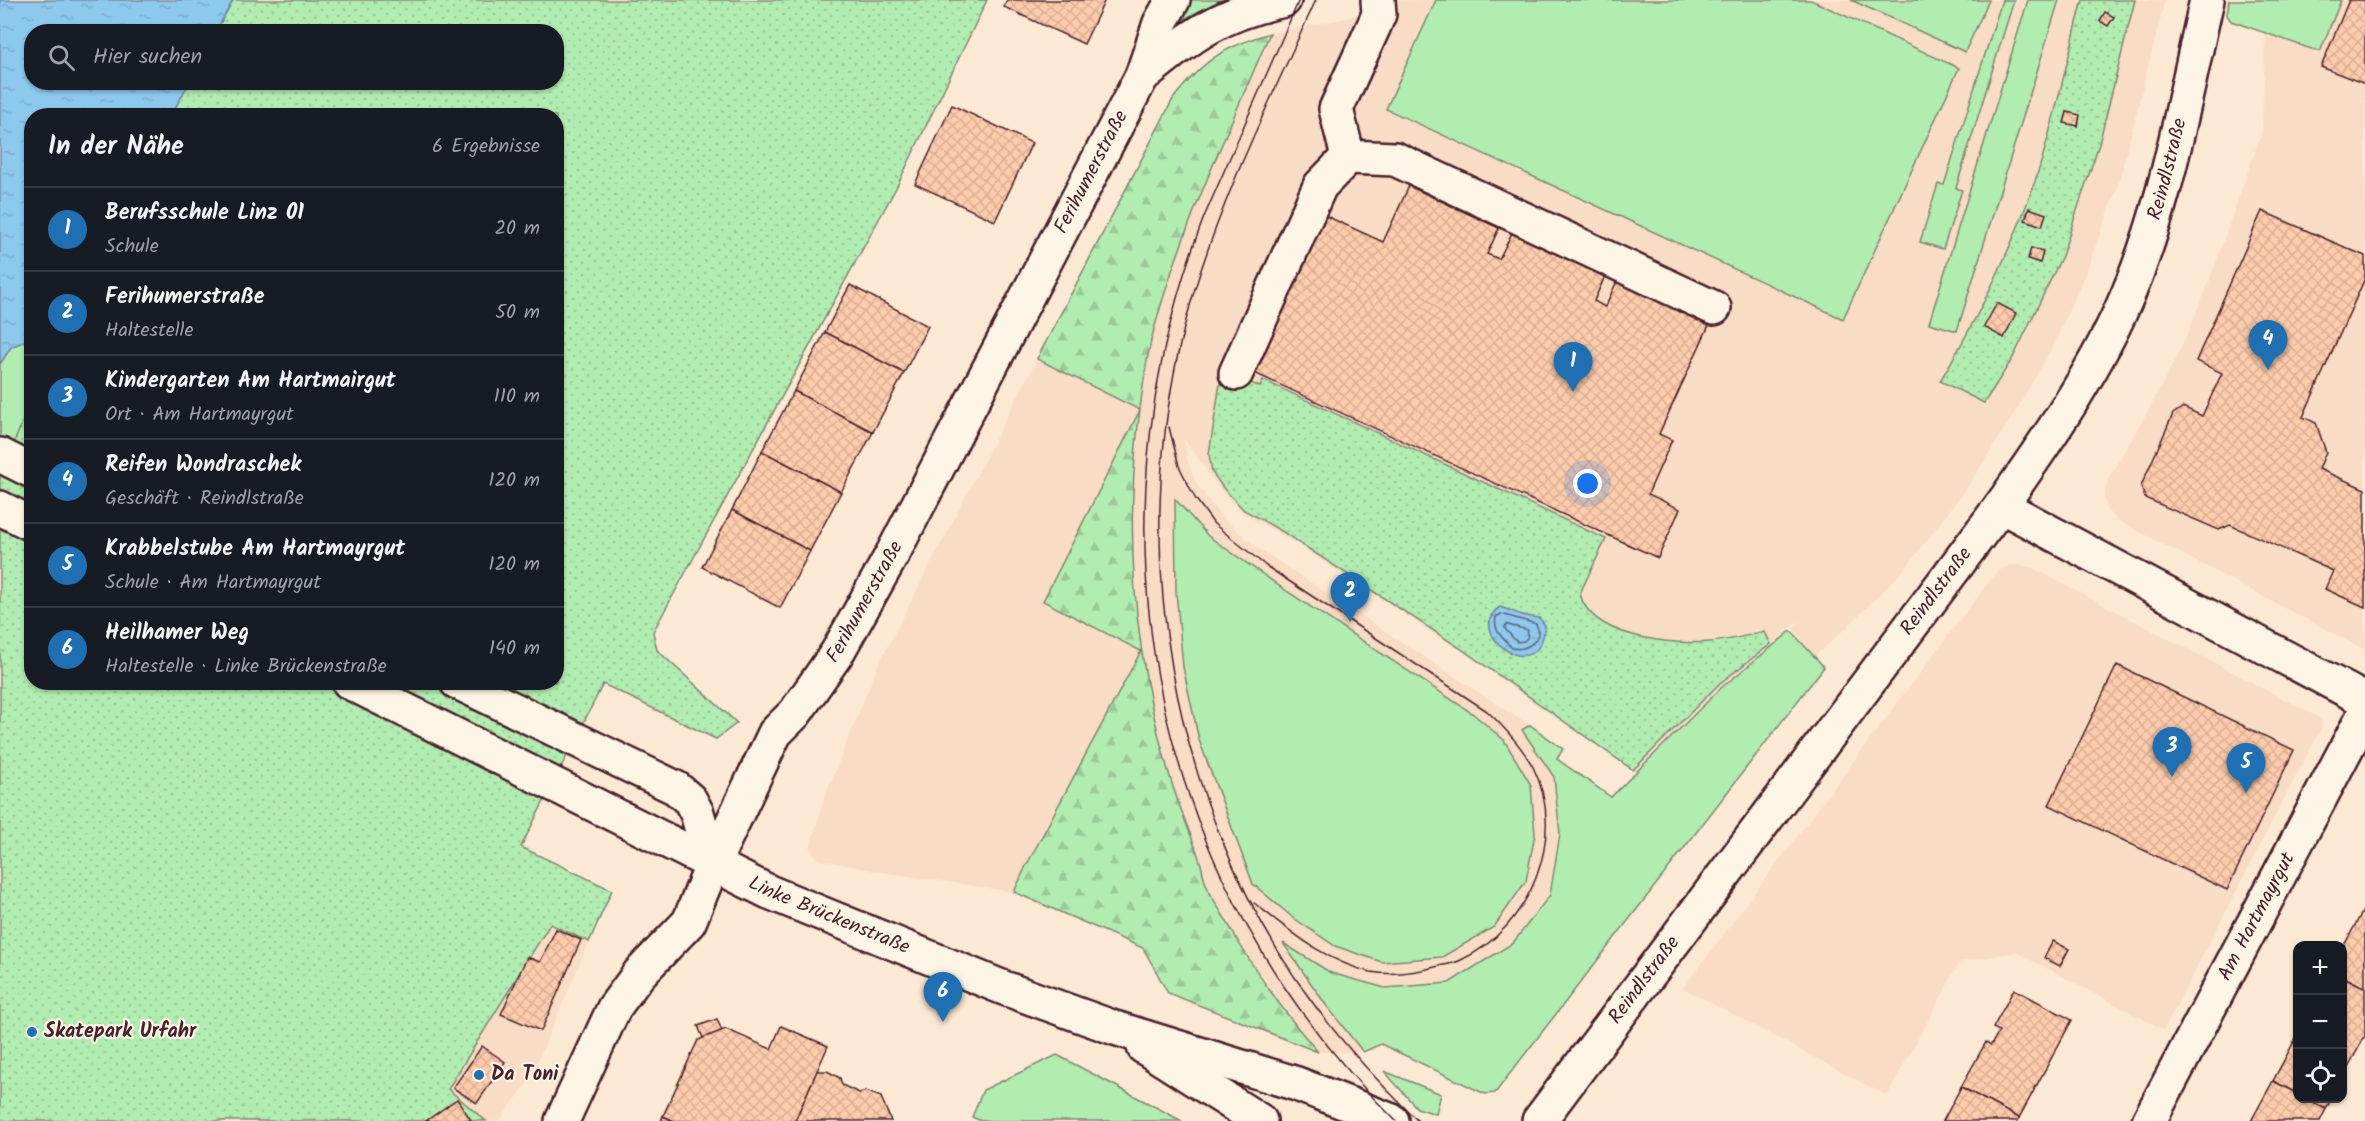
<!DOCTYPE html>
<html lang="de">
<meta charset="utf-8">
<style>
body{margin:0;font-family:Kalam,sans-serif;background:#20242c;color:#f1f3f6}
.controls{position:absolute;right:18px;bottom:18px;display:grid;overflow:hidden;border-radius:12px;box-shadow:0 2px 4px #0004}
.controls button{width:54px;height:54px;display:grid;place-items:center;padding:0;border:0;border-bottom:2px solid #363941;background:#171b24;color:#f1f3f6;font:30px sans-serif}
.you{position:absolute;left:1588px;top:484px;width:21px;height:21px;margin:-15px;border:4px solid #fff;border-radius:50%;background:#1a73e8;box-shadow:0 0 0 9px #1a73e833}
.badge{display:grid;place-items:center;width:39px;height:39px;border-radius:50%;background:#1f6fb2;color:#fff;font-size:20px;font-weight:700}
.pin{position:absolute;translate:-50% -50px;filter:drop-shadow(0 2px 3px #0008)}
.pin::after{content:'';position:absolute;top:32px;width:21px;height:18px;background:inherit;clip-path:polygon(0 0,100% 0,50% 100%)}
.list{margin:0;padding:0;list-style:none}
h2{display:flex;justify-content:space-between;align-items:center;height:78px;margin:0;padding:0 24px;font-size:26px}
h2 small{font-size:20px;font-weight:400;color:#9ea1a6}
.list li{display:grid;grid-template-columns:39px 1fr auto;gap:18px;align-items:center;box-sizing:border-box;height:84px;padding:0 24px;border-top:2px solid #363941}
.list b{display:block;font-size:22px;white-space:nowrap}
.list p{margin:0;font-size:20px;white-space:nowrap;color:#9ea1a6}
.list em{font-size:20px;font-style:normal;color:#9ea1a6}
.icon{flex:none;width:33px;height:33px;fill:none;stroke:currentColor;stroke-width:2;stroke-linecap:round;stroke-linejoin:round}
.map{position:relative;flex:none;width:2365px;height:1121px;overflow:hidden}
.search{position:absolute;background:#171b24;box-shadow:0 2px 4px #0004;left:24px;top:24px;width:540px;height:66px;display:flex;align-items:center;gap:15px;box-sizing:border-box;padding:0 21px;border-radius:24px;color:#9ea1a6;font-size:22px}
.panel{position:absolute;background:#171b24;box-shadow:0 2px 4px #0004;left:24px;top:108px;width:540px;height:582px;border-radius:24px}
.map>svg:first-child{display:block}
.built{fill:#f8dcc5;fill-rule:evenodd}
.grass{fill:#b1ecb1;stroke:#7e866e;stroke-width:1.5}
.forest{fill:url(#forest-firs);stroke:#7e866e;stroke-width:1.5}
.park{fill:url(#park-dots);stroke:#7e866e;stroke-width:1.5}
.water{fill:url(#water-ripples);stroke:#72849f;stroke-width:1.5}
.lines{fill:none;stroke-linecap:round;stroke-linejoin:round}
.shore{stroke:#656379;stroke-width:1.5}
.building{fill:url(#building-cross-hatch);stroke:#4a1f2b;stroke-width:1.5}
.minor-casing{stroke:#4a1f2b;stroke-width:38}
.major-casing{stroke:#4a1f2b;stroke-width:38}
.minor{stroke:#fcf5e5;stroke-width:33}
.major{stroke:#fcf5e5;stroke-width:33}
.tram{stroke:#4a1f2b;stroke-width:1.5}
.poi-dot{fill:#1f6fb2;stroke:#fcf5e5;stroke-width:2}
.labels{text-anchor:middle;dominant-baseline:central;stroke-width:4.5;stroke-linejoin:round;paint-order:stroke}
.street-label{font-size:20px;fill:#4a1f2b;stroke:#fcf5e5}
.poi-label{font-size:20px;font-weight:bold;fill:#4a1f2b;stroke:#fcf5e5;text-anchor:start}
</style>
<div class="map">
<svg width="2365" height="1121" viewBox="0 0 2365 1121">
<defs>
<pattern id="forest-firs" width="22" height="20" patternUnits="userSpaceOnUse" patternTransform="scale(1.5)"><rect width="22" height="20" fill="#b1ecb1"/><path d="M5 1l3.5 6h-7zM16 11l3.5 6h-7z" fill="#9aca98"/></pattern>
<pattern id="park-dots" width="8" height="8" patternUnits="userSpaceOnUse" patternTransform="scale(1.5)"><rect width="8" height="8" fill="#b1ecb1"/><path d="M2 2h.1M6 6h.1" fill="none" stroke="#9aca98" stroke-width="1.8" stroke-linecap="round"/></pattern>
<pattern id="water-ripples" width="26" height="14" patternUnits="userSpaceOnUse" patternTransform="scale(1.5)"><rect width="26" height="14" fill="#8dc8ed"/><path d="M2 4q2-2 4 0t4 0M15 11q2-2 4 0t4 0" fill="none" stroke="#7babcb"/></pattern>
<pattern id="building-cross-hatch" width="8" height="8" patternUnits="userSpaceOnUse" patternTransform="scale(1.5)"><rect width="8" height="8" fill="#fdccac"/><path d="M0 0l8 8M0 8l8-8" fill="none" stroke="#daaf94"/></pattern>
</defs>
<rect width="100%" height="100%" fill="#fce9d4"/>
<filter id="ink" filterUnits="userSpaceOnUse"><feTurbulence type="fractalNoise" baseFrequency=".0167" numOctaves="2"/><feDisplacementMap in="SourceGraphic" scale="12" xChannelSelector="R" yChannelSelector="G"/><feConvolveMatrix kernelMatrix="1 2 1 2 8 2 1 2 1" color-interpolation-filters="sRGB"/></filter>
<g filter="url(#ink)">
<g class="built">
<path d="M 1390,0 L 2083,0 L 2038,170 L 2016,231 L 1993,286 L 1940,381 L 1984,403 L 2013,358 L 2062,256 L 2099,144 L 2135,0 L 2165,0 L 2117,189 L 2086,272 L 2053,346 L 2013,416 L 1966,489 L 1904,570 L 1849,625 L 1815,656 L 1793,629 L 1800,620 L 1721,687 L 1633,772 L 1458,649 L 1281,534 L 1243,513 L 1222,492 L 1184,439 L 1187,460 L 1197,485 L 1220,515 L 1253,545 L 1529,725 L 1523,730 L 1554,777 L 1560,834 L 1549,895 L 1512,943 L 1449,983 L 1385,988 L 1332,973 L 1285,944 L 1326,1005 L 1363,1052 L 1318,1052 L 1286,1015 L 1260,977 L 1235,936 L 1207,885 L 1169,773 L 1155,723 L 1141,652 L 1025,868 L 1014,892 L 875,871 L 818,859 L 810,848 L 824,798 L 880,661 L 1037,359 L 1140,409 L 1152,336 L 1170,279 L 1201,191 L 1270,33 L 1348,18 ZM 1139,412 L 1133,474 L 1132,552 L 1141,651 L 1043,601 ZM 1176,500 L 1208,536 L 1288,592 L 1472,713 L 1248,872 L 1199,740 L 1183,667 L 1176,591 Z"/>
<path d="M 2273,0 L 2365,0 L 2365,650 L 2117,520 L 2107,511 L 2104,497 L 2109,478 L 2156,397 L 2184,342 L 2209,282 L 2262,132 L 2265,45 Z"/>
<path d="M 2010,565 L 2019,565 L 2033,568 L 2318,717 L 2322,722 L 2321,728 L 2164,1030 L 2016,952 L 1960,962 L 1887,1096 L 1683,988 L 1991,579 L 2001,569 Z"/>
<path d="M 550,923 L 589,942 L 529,1081 L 499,1121 L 486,1121 L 448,1090 Z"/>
</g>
<g class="grass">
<path d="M 1187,0 L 1221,0 L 1180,21 L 1178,15 Z"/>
<path d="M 1436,0 L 1811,0 L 1959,68 L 1843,319 L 1386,109 Z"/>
<path d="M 1851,0 L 1989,0 L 1965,52 Z"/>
<path d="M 2002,0 L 2014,0 L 1956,188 L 1962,190 L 1943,249 L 1920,242 L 1938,184 L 1944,185 Z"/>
<path d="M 2028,0 L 2059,0 L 1957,331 L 1929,323 Z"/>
<path d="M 2229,0 L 2341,0 L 2320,52 L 2231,21 L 2227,15 Z"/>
<path d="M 31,338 L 31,401 L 12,448 L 0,470 L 0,364 L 11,347 Z"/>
<path d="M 1175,499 L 1208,536 L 1288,592 L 1472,713 L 1504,740 L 1531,785 L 1535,834 L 1526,881 L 1494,927 L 1442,957 L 1382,962 L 1335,946 L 1292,917 L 1253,884 L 1199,740 L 1183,667 L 1176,591 Z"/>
<path d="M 1791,631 L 1824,667 L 1495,1093 L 1485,1094 L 1381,1044 L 1363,1052 L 1326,1005 L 1283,943 L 1331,973 L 1385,988 L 1449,983 L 1513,943 L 1550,895 L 1560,834 L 1554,777 L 1522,730 L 1530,725 L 1563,749 L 1557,759 L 1611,797 L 1721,688 Z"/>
<path d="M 1057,1055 L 1182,1121 L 981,1121 L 972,1117 L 983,1090 Z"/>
<path d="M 1384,1071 L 1441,1094 L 1436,1114 L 1417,1108 Z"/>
</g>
<path class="forest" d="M 1270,33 C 1228,132 1181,229 1153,333 C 1145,362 1142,395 1138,425 C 1125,541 1135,658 1168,770 C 1176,800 1189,829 1199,858 C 1202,866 1203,876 1206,884 C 1211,897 1220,910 1227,922 C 1253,969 1283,1012 1318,1052 L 1168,993 L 1143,948 L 1014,892 L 1025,868 L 1141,651 L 1043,601 L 1140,410 L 1037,359 L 1173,99 C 1203,60 1224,47 1270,33 Z"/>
<g class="park">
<path d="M 233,0 L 987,0 L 896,188 L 653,632 L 657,650 L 737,723 L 716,739 L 603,684 L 521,847 L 612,890 L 589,942 L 550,924 L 448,1089 L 486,1121 L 0,1121 L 0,470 L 12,448 L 31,401 L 32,682 L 556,682 L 556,116 L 171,115 L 189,83 L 556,82 L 556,32 L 216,31 Z"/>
<path d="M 2083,0 L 2135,0 L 2099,144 L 2062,256 L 2013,358 L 1984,403 L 1940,381 C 1980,314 2015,244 2039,169 C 2056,113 2068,56 2083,0 Z"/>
<path d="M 1222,370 L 1260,387 L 1263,380 L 1606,539 L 1580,593 C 1589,638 1673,645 1710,642 C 1728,641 1747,635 1765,632 L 1771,644 L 1720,683 L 1633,770 L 1460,648 L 1283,532 L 1244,510 L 1224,489 L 1212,472 L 1209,454 Z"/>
</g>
<g class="water">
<path d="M 0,0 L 233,0 L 216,31 L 32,32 L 32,82 L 189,83 L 171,115 L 32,116 L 31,338 L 11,347 L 0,364 Z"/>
<path d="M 1500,607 L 1525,616 L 1539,618 L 1545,625 C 1540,692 1462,631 1500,607 Z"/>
</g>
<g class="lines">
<g class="shore">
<path d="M 1501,614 L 1536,624 C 1544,639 1527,652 1512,648 C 1503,637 1493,632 1496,617 Z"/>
<path d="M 1508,625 L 1528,630 L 1527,638 L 1524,641 L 1517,642 L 1505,629 L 1505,626 Z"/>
</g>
</g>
<g class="building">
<path d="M 1007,0 L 1105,0 L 1084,44 L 1004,7 Z"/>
<path d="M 2349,0 L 2365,0 L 2365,84 L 2321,67 Z"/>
<path d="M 2105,12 L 2114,17 L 2108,26 L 2100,21 Z"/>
<path d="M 952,105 L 1032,143 L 995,221 L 915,184 Z"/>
<path d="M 2067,112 L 2080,115 L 2078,126 L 2064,123 Z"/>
<path d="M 1409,186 L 1499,228 L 1487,254 L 1499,259 L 1512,233 L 1605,276 L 1594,301 L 1605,307 L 1617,281 L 1710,323 L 1659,434 L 1672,440 L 1648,494 L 1680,509 L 1658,558 L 1252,372 L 1324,215 L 1383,242 Z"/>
<path d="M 2029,208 L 2046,214 L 2042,226 L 2025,220 Z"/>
<path d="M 2262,211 L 2365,256 L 2365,278 L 2303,417 L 2316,423 L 2326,452 L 2319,469 L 2365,489 L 2365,607 L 2325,589 L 2333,571 L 2230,525 L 2219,530 L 2145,498 L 2141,486 L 2173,414 L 2183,407 L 2202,416 L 2222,373 L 2196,361 Z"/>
<path d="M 2031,248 L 2043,252 L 2040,263 L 2028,259 Z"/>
<path d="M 850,285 L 928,326 L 904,373 L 825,332 Z"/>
<path d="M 1997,303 L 2016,313 L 2004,338 L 1984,327 Z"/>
<path d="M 825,332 L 904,373 L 873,432 L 794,391 Z"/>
<path d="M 794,391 L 873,432 L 841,492 L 762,451 Z"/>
<path d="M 762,451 L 841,492 L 810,551 L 732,510 Z"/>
<path d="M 732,510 L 810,551 L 780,608 L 702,567 Z"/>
<path d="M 2117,665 L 2294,750 L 2227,890 L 2049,805 Z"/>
<path d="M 2365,907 L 2365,988 L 2342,976 L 2342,949 Z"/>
<path d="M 556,929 L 581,940 L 541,1031 L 501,1014 L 527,957 L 540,962 Z"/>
<path d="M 2053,941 L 2069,949 L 2060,966 L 2044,958 Z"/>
<path d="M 2342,976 L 2365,988 L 2365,1036 L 2342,1078 Z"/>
<path d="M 2014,989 L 2072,1020 L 2019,1118 L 1961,1087 L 1986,1042 L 1991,1045 L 1999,1031 L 1993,1028 Z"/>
<path d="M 717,1019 L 722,1031 L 703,1038 L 698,1026 Z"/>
<path d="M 781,1026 L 828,1046 L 795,1121 L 674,1121 L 663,1116 L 698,1040 L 726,1029 L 771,1049 Z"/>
<path d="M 2298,1034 L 2298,1094 L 2273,1081 Z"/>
<path d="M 482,1046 L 505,1062 L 477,1103 L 453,1088 Z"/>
<path d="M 817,1071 L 827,1071 L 840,1078 L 842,1085 L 859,1093 L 866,1091 L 881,1097 L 891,1121 L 795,1121 Z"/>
<path d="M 2273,1081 L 2298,1094 L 2298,1098 L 2306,1098 L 2326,1109 L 2320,1121 L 2251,1121 Z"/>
<path d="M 1961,1087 L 2019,1118 L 2018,1121 L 1943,1121 Z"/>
<path d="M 2306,1098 L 2332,1098 L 2326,1109 Z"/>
<path d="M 457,1099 L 471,1120 L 426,1121 Z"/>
<path d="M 663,1116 L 674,1121 L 661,1121 Z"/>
</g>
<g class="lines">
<defs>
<g id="minor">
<path d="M 1378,0 L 1379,14 L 1373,28 L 1336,109 L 1348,157 L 1395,159 L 1714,308"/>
<path d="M 1142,76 C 1193,35 1218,14 1284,0"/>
<path d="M 1236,373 L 1320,186 L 1348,157"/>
<path d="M 0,455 L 32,471"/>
<path d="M 2001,506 L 2365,700"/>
<path d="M 457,682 L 676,788 L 690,800 L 697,813 L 712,866"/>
<path id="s1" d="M 562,1121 L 614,1008 L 639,974 L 689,922 L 712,866 L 775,733 L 795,713 L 837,653 L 894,551 L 1142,76 L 1160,23 L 1173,0"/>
<path id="s2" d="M 1539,1121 L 2001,506 C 2045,443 2090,379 2122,308 C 2166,211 2183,103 2207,0"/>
<path id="s3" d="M 2149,1121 L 2365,713"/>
</g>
<g id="major">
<path d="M 0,508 L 32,524"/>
<path id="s4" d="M 349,682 L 769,892 L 1004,988 L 1115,1028 L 1297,1084 L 1392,1121"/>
<path d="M 1144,1047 L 1260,1121"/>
</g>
</defs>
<use href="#minor" class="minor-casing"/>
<use href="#major" class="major-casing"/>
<use href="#minor" class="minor"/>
<use href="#major" class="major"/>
<g class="tram">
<path d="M 1299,0 L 1204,217 C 1081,535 1152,882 1396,1121"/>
<path d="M 1316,0 C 1268,105 1214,212 1185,324 C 1127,550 1170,800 1305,992 C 1338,1039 1377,1081 1418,1121"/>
<path d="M 1169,427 L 1179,466 L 1195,498 L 1214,524 L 1266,566 L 1487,711 C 1505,728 1521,745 1533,767 C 1568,837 1530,928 1461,960 C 1454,964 1446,964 1439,966 C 1417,972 1394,976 1371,972 C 1326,962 1290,931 1254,903"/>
</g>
</g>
</g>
<g class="poi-dot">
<circle cx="32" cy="1032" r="6"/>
<circle cx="479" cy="1075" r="6"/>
</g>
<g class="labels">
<g class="street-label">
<text stroke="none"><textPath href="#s2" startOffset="1148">Reindlstraße</textPath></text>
<text stroke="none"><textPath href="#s1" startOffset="1092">Ferihumerstraße</textPath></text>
<text stroke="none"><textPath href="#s2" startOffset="662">Reindlstraße</textPath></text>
<text stroke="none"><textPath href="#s1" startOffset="606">Ferihumerstraße</textPath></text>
<text stroke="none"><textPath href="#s4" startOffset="534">Linke Brückenstraße</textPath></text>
<text stroke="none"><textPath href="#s3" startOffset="231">Am Hartmayrgut</textPath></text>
<text stroke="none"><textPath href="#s2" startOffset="176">Reindlstraße</textPath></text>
</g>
<g class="poi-label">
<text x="44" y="1032">Skatepark Urfahr</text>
<text x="491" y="1075">Da Toni</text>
</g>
</g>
</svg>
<div class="controls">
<button>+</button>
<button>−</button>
<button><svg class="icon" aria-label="locate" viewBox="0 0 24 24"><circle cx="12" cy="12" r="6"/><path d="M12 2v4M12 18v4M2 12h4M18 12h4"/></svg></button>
</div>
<div class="you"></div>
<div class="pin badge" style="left:1573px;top:392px">1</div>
<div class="pin badge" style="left:1350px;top:622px">2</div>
<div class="pin badge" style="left:2172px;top:777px">3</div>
<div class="pin badge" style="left:2268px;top:370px">4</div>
<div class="pin badge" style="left:2246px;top:793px">5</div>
<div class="pin badge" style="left:943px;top:1022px">6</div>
<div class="search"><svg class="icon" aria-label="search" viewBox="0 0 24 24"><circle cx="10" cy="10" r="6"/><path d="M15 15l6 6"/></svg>Hier suchen</div>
<section class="panel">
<h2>In der Nähe<small>6 Ergebnisse</small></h2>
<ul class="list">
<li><span class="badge">1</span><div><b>Berufsschule Linz 01</b><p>Schule</p></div><em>20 m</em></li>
<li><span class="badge">2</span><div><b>Ferihumerstraße</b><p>Haltestelle</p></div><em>50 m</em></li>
<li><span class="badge">3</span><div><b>Kindergarten Am Hartmairgut</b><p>Ort · Am Hartmayrgut</p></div><em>110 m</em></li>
<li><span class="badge">4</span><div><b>Reifen Wondraschek</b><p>Geschäft · Reindlstraße</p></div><em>120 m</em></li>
<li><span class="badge">5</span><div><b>Krabbelstube Am Hartmayrgut</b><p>Schule · Am Hartmayrgut</p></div><em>120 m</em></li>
<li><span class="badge">6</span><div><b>Heilhamer Weg</b><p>Haltestelle · Linke Brückenstraße</p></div><em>140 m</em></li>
</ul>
</section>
</div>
